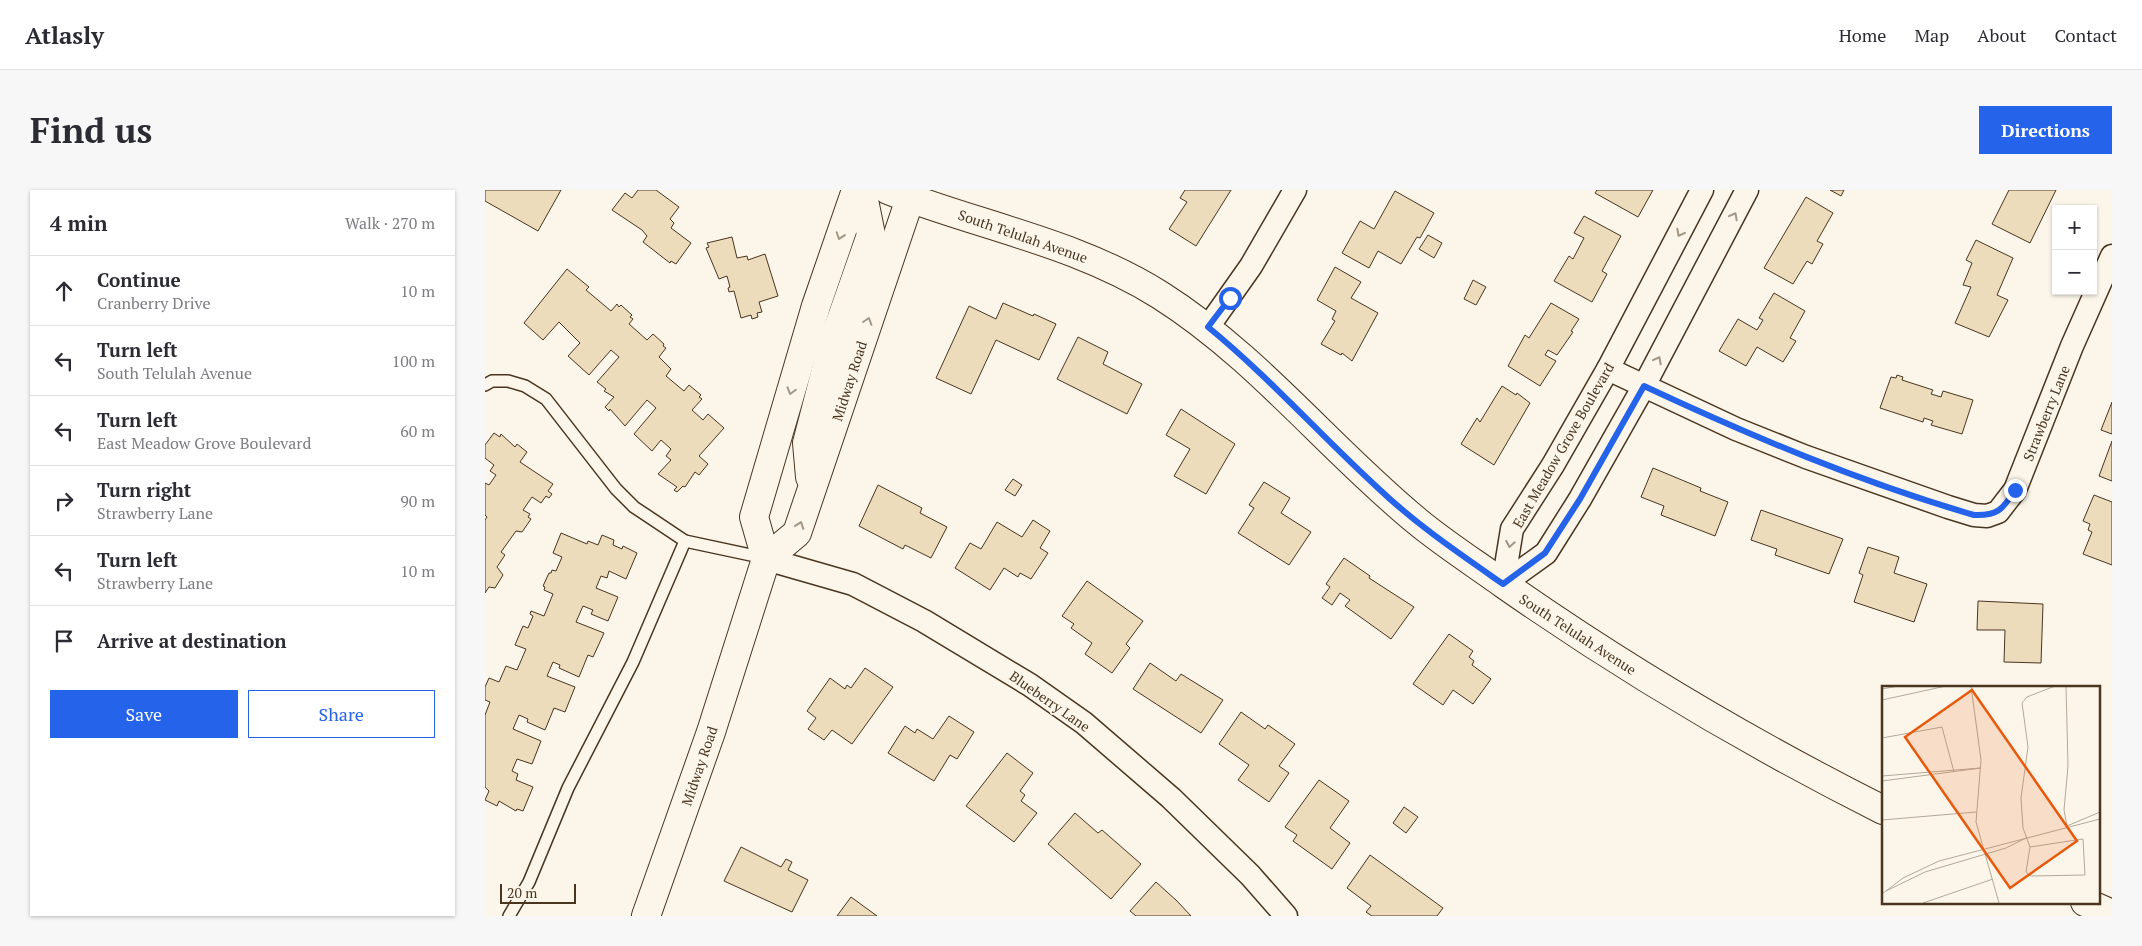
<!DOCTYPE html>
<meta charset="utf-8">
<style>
body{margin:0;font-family:"PT Serif",serif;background:#f7f7f7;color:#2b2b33}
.controls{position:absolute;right:15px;top:15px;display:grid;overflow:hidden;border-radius:0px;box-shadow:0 1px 4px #0004}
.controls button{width:45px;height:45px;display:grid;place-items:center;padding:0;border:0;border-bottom:1px solid #e1e1e2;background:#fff;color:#2b2b33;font:25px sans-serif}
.scale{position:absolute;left:15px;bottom:12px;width:76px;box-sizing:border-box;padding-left:5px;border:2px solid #4a3520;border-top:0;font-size:14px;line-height:18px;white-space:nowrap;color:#4a3520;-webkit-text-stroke:4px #fbf6e9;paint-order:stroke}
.stop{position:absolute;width:15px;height:15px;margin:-11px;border:4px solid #2563eb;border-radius:50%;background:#fff}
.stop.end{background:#2563eb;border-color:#fff;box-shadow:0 1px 5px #0008}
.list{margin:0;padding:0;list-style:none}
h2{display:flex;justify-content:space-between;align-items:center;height:65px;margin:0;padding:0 20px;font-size:21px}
h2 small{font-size:16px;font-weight:400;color:#7c7c81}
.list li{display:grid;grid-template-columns:32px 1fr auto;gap:15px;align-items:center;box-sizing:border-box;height:70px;padding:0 20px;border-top:1px solid #e1e1e2}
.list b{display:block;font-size:19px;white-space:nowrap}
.list p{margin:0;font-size:16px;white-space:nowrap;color:#7c7c81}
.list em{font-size:16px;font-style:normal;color:#7c7c81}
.actions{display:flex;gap:10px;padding:15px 20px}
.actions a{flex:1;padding:11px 0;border:1px solid #2563eb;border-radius:0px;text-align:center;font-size:18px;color:#2563eb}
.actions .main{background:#2563eb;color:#fff}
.icon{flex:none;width:28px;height:28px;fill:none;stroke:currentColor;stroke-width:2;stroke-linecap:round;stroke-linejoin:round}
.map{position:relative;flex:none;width:1627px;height:726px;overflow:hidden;border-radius:0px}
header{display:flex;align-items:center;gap:30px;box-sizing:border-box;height:70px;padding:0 25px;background:#fff;border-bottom:1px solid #e1e1e2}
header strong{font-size:24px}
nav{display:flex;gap:28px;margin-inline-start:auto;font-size:18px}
.intro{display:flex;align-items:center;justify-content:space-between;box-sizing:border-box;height:120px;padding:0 30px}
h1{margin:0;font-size:35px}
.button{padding:12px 22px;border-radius:0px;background:#2563eb;color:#fff;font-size:18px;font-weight:700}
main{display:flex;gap:30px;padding:0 30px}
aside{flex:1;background:#fff;border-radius:0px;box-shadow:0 1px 4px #0004}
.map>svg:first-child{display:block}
.building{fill:#ecdcbc;stroke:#4a3520}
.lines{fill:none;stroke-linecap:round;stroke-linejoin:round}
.service-casing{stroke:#4a3520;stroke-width:14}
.minor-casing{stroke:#4a3520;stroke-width:25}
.tertiary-casing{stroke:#4a3520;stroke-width:30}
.secondary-casing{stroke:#4a3520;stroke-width:30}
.service{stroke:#fbf6e9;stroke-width:11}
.minor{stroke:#fbf6e9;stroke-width:22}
.tertiary{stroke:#fbf6e9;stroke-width:28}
.secondary{stroke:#fbf6e9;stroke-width:28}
.oneway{stroke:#a29684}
.route{stroke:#2563eb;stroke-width:6}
.labels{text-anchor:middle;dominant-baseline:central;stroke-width:4;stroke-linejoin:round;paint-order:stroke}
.street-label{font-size:14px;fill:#4a3520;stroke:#fbf6e9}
.inset-road{fill:none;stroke:#b4a999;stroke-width:1}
.view{fill:#e8590c;fill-opacity:0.15;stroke:#e8590c;stroke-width:2.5}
.inset-edge{fill:none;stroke:#4a3520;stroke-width:2.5}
</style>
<header>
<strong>Atlasly</strong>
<nav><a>Home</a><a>Map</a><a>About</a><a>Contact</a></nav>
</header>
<div class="intro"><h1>Find us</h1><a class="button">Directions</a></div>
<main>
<aside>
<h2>4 min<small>Walk · 270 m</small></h2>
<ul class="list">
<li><svg class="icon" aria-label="ahead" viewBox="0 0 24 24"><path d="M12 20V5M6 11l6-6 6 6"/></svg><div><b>Continue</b><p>Cranberry Drive</p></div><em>10 m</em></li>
<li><svg class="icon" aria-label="left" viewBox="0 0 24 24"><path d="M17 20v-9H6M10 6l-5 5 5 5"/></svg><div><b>Turn left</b><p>South Telulah Avenue</p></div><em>100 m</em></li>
<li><svg class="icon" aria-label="left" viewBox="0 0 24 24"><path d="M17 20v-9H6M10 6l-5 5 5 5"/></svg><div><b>Turn left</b><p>East Meadow Grove Boulevard</p></div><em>60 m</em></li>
<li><svg class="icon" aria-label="right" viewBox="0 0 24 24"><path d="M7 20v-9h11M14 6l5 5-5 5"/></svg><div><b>Turn right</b><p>Strawberry Lane</p></div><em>90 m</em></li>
<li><svg class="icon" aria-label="left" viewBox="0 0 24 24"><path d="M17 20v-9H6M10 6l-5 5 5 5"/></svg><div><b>Turn left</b><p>Strawberry Lane</p></div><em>10 m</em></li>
<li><svg class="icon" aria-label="arrive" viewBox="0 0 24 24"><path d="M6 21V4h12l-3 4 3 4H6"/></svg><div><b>Arrive at destination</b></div></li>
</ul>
<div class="actions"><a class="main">Save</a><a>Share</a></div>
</aside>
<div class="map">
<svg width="1627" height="726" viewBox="0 0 1627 726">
<rect width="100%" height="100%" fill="#fbf6e9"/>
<g class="building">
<path d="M 0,0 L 76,0 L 53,41 L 0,11 Z"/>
<path d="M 153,0 L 171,0 L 194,17 L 185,29 L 189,33 L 186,38 L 206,53 L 191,74 L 186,71 L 185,73 L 158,52 L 162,46 L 157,40 L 127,20 L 140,3 L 147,8 Z"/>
<path d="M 700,0 L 746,0 L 711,56 L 684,39 L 702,12 L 695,8 Z"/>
<path d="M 1112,0 L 1168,0 L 1153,27 L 1110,3 Z"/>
<path d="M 1345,0 L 1359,0 L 1356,6 Z"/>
<path d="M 1524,0 L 1571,0 L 1545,53 L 1507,34 Z"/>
<path d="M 910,1 L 949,23 L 935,48 L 932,47 L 916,74 L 893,61 L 884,78 L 857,63 L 875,31 L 889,39 Z"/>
<path d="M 1321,7 L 1348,23 L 1332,51 L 1338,54 L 1327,74 L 1322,71 L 1308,94 L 1279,78 Z"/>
<path d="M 1099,26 L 1136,46 L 1117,81 L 1122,84 L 1107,112 L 1069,91 L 1084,66 L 1088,69 L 1099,48 L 1089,43 Z"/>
<path d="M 943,45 L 957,53 L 949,68 L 934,59 Z"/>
<path d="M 247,47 L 252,68 L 262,66 L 263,70 L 280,64 L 293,106 L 274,112 L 277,122 L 272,123 L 273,127 L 267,129 L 266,125 L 256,128 L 249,101 L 244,102 L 243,98 L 245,97 L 242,86 L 234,89 L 221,58 L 224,57 L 222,53 Z"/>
<path d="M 1491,50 L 1528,68 L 1512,105 L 1523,110 L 1504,147 L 1470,133 L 1486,97 L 1478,95 L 1487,73 L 1481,70 Z"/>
<path d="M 850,77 L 876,92 L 866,108 L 893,123 L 867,171 L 857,163 L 856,165 L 836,154 L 850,131 L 847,129 L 851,121 L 832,110 Z"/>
<path d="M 82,79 L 104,97 L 101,100 L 126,121 L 132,114 L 134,117 L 136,115 L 147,125 L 145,127 L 148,129 L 144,134 L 162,150 L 168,144 L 179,154 L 178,156 L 181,158 L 174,167 L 186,179 L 181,186 L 199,201 L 204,195 L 216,205 L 214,207 L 217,209 L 207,220 L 218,230 L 223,224 L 239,238 L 214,266 L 223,274 L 214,285 L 210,282 L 200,297 L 198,296 L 192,302 L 189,300 L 192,297 L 173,284 L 186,270 L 181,266 L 186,259 L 176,250 L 167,261 L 149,244 L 171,218 L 162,210 L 140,236 L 125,219 L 124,221 L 120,217 L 129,207 L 119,201 L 121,199 L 112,192 L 134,167 L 126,160 L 104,185 L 83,166 L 95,153 L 74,132 L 58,150 L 39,133 Z"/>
<path d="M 988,90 L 1001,97 L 991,115 L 979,109 Z"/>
<path d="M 1289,103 L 1320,121 L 1305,148 L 1311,151 L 1298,172 L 1272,157 L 1261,176 L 1234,161 L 1253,129 L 1272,140 L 1278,130 L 1274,128 Z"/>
<path d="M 518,113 L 548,126 L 549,124 L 571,134 L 554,170 L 511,150 L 486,204 L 451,188 L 484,116 L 511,129 Z"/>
<path d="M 1066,113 L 1094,129 L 1086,141 L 1088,142 L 1072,165 L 1063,160 L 1060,165 L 1071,171 L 1055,196 L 1023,176 L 1040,145 L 1044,148 Z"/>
<path d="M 593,147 L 623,162 L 618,174 L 657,194 L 642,224 L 572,189 Z"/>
<path d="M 1412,185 L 1418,187 L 1417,190 L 1448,200 L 1446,204 L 1456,207 L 1458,201 L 1488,210 L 1477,244 L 1446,235 L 1448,231 L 1439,228 L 1438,232 L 1395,218 L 1406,187 L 1411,188 Z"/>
<path d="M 1017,196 L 1031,205 L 1032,203 L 1045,213 L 1009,275 L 976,254 L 992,228 L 995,232 Z"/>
<path d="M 1627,212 L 1627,244 L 1616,240 Z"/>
<path d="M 696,219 L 750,254 L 721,304 L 689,286 L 705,259 L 681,245 Z"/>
<path d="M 9,243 L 15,247 L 16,244 L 30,257 L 32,254 L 42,262 L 35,272 L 68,294 L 63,301 L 67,304 L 64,308 L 61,306 L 56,313 L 47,307 L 38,320 L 45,324 L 43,327 L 46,329 L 37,342 L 31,341 L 16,362 L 20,365 L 12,377 L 18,385 L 10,398 L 4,397 L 0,403 L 0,330 L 2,327 L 0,325 L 0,293 L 4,295 L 11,285 L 5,281 L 9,275 L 0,268 L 0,255 Z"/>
<path d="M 1627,251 L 1627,291 L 1614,286 Z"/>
<path d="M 1168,278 L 1216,298 L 1215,301 L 1243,312 L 1230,346 L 1176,325 L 1179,316 L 1156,307 Z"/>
<path d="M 528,289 L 537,295 L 530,306 L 520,300 Z"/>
<path d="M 779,292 L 805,308 L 796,323 L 826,342 L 804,375 L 753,343 L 769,318 L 764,315 Z"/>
<path d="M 393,295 L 437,318 L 435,323 L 462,337 L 446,368 L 420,355 L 418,359 L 374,336 Z"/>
<path d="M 1609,305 L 1627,312 L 1627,375 L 1598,364 L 1607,342 L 1603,340 L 1605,334 L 1598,331 Z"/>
<path d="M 1276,320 L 1358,349 L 1344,384 L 1290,365 L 1292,359 L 1266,350 Z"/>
<path d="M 548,330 L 565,341 L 555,358 L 563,363 L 546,389 L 535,383 L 533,387 L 519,378 L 505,400 L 470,378 L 485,353 L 496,359 L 512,332 L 537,347 Z"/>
<path d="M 76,343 L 102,354 L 103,351 L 113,355 L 117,345 L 129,350 L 128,355 L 137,359 L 138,356 L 152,363 L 141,389 L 124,381 L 122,388 L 116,386 L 111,398 L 133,407 L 123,431 L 106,424 L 108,420 L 98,416 L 91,432 L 119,443 L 108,467 L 103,465 L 94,487 L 74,478 L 75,475 L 68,472 L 62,486 L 90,497 L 80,522 L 69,518 L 60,540 L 42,532 L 43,529 L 34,525 L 28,539 L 56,551 L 47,574 L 32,569 L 27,581 L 33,584 L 31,590 L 48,597 L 38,621 L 32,619 L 31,621 L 14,611 L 12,616 L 0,610 L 4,601 L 0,597 L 0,525 L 5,512 L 0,510 L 0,497 L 4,488 L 14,492 L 21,476 L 32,480 L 41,459 L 30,455 L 38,436 L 43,438 L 48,426 L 45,424 L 46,421 L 59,426 L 68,404 L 59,400 L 60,397 L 58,396 L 64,383 L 66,383 L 67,380 L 71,381 L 77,367 L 68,363 Z"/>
<path d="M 1383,357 L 1414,367 L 1409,383 L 1442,394 L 1429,432 L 1369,412 L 1378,385 L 1374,383 Z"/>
<path d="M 859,368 L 885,386 L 884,388 L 929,417 L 906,449 L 860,416 L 865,410 L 855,403 L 847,415 L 837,408 L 845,397 L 841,394 Z"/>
<path d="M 602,391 L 658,431 L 641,454 L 645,458 L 627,483 L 600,464 L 607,453 L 586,438 L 589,434 L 577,426 Z"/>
<path d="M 1493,411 L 1558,414 L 1556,473 L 1519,472 L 1520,440 L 1492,440 Z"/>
<path d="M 964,444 L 988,461 L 984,467 L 989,471 L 987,475 L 1006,489 L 988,514 L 968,500 L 958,515 L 928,494 Z"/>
<path d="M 665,473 L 691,491 L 696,484 L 738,510 L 716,543 L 648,499 Z"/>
<path d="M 380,478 L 408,497 L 367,554 L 347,540 L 339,550 L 323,539 L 331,528 L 322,521 L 345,488 L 360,499 L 362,495 L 366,498 Z"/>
<path d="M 756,522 L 780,539 L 783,535 L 810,554 L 794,576 L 804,583 L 784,612 L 753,590 L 764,575 L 734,554 Z"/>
<path d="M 464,526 L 489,542 L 472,569 L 465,565 L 449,591 L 403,563 L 420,536 L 430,543 L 432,539 L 448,549 Z"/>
<path d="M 522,563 L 548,583 L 535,601 L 540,605 L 536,611 L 552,623 L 529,652 L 481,616 Z"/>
<path d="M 834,590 L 864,611 L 845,638 L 865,653 L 847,679 L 808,651 L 812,645 L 800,637 Z"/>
<path d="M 919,617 L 933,627 L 921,643 L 908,633 Z"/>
<path d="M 590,623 L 613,643 L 617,640 L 656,674 L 626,709 L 563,654 Z"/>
<path d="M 256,657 L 296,677 L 301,669 L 307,672 L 303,680 L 323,690 L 307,722 L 239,691 Z"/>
<path d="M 885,665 L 958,718 L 952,726 L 887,726 L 881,722 L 886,716 L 862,698 Z"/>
<path d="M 671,692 L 692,711 L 706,726 L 651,726 L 645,721 Z"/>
<path d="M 366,707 L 392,726 L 352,726 Z"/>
</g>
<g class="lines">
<defs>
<g id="service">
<path d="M 0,195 L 7,191 L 23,191 L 40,196 L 61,209 L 131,299 L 149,317 L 200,351 L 280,368"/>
<path d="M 24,726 L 44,692 L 83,598 L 148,472 L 200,351"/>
</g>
<g id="minor">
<path d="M 723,137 L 766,76 L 810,0"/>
<path d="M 1123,179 L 1251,239 L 1321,267 L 1463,317 L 1489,325 L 1502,326 L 1513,322 L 1530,300 L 1587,156 L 1627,66"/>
<path d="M 281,369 L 368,394 L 439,431 L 545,495 L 599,533 L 686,608 L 765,685 L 801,726"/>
<path d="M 1018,394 L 1061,363 L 1095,309 L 1159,196 L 1262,0"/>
<path d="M 1018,394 L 1027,339 L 1068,275 L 1123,179 L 1217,0"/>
</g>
<g id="tertiary">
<path d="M 403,0 C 494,36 591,52 675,105 C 773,167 844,259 933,332 C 961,355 991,374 1020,395 C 1140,479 1267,554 1398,620"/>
<path d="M 1600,712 L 1627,724"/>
</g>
<g id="secondary">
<path d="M 325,287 L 322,253 L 348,153 L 386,45 L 377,0"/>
<path d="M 281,369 L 269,327 L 331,116 L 371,0"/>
<path d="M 161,726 L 226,542 L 281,369 L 312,343 L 428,0"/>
</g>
</defs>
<use href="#service" class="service-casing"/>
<use href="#minor" class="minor-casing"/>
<use href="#tertiary" class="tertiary-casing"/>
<use href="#secondary" class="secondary-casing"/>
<use href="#service" class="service"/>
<use href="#minor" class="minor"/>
<use href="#tertiary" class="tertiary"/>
<use href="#secondary" class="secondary"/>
</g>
<defs><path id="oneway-chevron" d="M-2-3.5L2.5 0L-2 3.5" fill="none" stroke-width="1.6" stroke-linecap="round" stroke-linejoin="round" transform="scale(1.25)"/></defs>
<g class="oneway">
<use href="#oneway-chevron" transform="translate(1249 26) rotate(-62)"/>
<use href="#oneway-chevron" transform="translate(1195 43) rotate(118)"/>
<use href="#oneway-chevron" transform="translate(355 46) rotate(109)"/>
<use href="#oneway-chevron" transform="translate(383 131) rotate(-72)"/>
<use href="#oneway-chevron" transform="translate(1173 170) rotate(-62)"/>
<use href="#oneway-chevron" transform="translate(306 201) rotate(106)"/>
<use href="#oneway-chevron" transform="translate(315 335) rotate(-70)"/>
<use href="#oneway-chevron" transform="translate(1025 354) rotate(100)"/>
</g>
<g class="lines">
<path class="route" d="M 745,108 L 723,137 C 784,187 836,246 894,299 C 932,335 975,364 1018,394 L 1060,363 L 1095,309 L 1159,196 C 1266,246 1375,292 1489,325 C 1513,326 1518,319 1530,300"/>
</g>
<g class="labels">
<g class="street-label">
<text transform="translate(538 46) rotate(19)">South Telulah Avenue</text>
<text transform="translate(364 191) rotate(-72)">Midway Road</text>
<text transform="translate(1561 223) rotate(-68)">Strawberry Lane</text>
<text transform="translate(1078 255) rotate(-60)">East Meadow Grove Boulevard</text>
<text transform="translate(1093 444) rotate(33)">South Telulah Avenue</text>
<text transform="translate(565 511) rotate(35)">Blueberry Lane</text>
<text transform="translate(214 576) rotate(-71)">Midway Road</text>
</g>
</g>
<g transform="translate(1397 496)">
<rect width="218" height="218" fill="#fbf6e9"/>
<path class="inset-road" d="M 89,0 L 99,74 L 94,136 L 117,217M 184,0 L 186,80 L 182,124 L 185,140M 0,3 L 16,0M 0,14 L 64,0M 0,52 L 60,41 L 72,86M 0,90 L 98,82M 0,95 L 99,82M 0,134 L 94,126M 185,140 L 218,126M 148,161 L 201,153 L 203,189 L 149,190 L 144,186 L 148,161 L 141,142 L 139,112 L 146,61 L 140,17 L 145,11 L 173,0M 4,205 L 43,186 L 124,162 L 144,152M 0,208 L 21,192 L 57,175 L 218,133M 41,217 L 111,193"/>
<path class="view" d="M 90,4 L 195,155 L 128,202 L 23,51 Z"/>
<rect width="218" height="218" class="inset-edge"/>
</g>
</svg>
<div class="controls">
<button>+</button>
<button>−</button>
</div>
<div class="scale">20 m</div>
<div class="stop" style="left:745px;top:108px"></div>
<div class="stop end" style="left:1530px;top:300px"></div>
</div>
</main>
